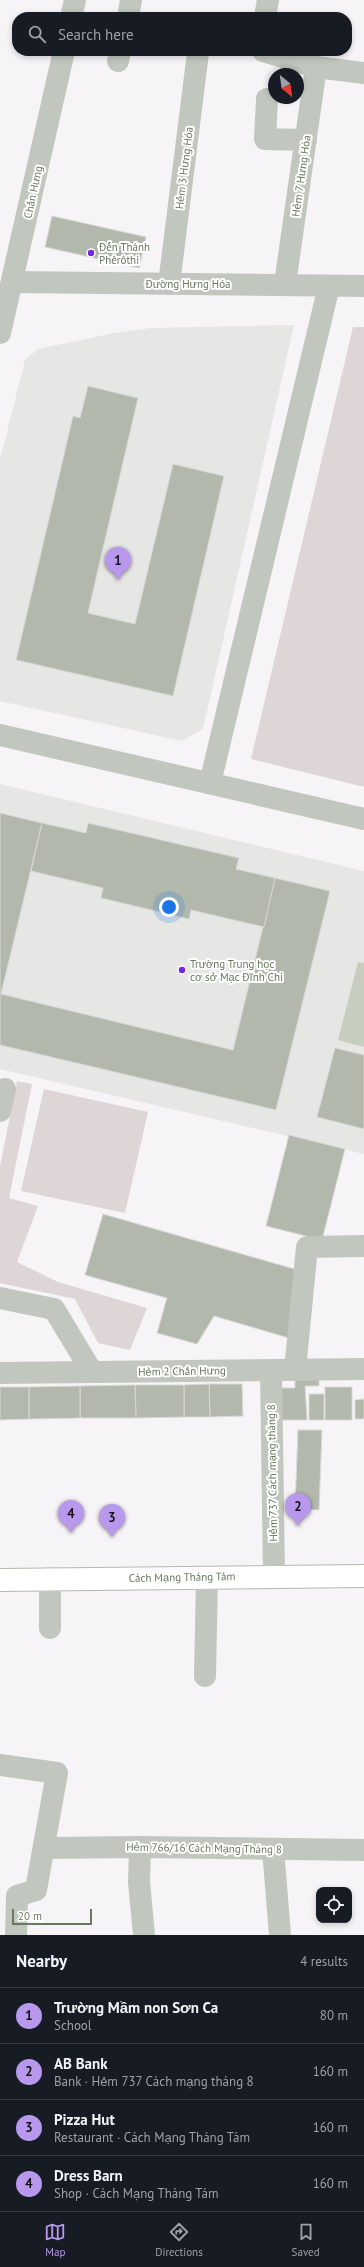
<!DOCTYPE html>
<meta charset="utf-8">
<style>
body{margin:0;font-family:"PT Sans",sans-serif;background:#20242c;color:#f1f3f6}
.controls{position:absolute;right:12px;bottom:12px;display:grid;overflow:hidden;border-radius:8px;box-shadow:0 2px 6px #0003}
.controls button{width:36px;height:36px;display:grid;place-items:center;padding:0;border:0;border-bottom:1px solid #363941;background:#171b24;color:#f1f3f6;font:20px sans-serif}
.compass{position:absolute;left:268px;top:68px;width:36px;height:36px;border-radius:50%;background:#171b24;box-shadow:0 2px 6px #0003;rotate:151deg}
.scale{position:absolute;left:12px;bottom:10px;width:80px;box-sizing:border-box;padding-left:4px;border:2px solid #68795e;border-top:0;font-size:11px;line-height:14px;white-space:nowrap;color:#68795e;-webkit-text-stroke:3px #fff;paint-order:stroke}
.you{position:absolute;left:169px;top:907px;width:14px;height:14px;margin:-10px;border:3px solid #fff;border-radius:50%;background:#1a73e8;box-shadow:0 0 0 6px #1a73e833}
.badge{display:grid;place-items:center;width:26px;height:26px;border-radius:50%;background:#b898ed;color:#111;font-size:13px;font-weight:700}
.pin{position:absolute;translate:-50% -33px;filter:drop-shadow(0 1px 2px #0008)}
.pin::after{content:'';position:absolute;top:21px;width:14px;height:12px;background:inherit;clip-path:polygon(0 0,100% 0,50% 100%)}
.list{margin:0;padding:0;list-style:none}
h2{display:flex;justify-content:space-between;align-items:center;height:52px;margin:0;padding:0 16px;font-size:17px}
h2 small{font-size:13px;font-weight:400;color:#9ea1a6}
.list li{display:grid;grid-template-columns:26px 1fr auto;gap:12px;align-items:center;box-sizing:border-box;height:56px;padding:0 16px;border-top:1px solid #363941}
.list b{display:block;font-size:15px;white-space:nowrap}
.list p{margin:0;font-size:13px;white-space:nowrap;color:#9ea1a6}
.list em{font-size:13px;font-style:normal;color:#9ea1a6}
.icon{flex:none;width:22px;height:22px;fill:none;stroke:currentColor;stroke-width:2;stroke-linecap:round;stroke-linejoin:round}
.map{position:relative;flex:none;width:364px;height:1935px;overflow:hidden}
.search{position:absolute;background:#171b24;box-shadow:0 2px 6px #0003;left:12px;right:12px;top:12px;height:44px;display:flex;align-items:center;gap:10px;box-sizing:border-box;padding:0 14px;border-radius:16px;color:#9ea1a6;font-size:15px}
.sheet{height:276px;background:#171b24}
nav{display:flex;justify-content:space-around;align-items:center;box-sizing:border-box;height:56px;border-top:1px solid #363941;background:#171b24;font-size:11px;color:#9ea1a6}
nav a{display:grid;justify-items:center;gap:2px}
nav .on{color:#b898ed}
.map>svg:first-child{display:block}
.built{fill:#e6e6e5}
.green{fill:#ded5d7}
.water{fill:#c7cdbf}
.building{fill:#b2b9ac;stroke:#d9d7d8}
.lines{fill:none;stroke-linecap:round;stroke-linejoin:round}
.major-casing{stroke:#b3b9af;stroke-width:24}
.minor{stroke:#c1c7be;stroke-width:22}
.major{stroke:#fff;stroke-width:22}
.poi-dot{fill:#7328e3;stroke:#fff;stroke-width:1.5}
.labels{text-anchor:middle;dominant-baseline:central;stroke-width:4;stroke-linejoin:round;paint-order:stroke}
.street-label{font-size:11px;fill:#68795e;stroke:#fff}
.poi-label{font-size:11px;fill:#68795e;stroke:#fff;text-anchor:start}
</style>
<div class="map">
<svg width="364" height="1935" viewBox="0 0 364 1935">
<rect width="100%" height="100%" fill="#f7f4f7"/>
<g class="built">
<path d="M 294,325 L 203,729 L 182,741 L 0,701 L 0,460 L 25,360 L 38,349 L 114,333 L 151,328 Z"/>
<path d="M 0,784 L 364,871 L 364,1154 L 0,1069 Z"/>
</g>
<g class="green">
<path d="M 353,327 L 364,327 L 364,787 L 251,759 Z"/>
<path d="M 17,1081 L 32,1084 L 9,1198 L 38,1206 L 17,1262 L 58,1282 L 147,1308 L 130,1350 L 98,1343 L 75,1299 L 0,1283 L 0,1166 Z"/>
<path d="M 44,1089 L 148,1112 L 125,1213 L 21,1191 Z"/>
</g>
<path class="water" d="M 358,962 L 364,963 L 364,1047 L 338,1040 Z"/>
<g class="building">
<path d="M 52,216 L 146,237 L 139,268 L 45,247 Z"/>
<path d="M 88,386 L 138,398 L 88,613 L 135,624 L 173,464 L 224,476 L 173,696 L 16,660 L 73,416 L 80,418 Z"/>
<path d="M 0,813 L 42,823 L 1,994 L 233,1050 L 275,878 L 330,891 L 276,1110 L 0,1045 Z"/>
<path d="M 42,823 L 86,833 L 88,823 L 239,858 L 236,869 L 275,878 L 264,927 L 191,910 L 189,919 L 101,898 L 103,888 L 31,871 Z"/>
<path d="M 335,1048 L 364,1055 L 364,1129 L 317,1117 Z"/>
<path d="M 289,1135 L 345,1149 L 322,1240 L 266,1226 Z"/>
<path d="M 103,1214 L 308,1273 L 289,1338 L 214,1316 L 197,1344 L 157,1333 L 167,1298 L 85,1275 Z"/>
<path d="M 319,1379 L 319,1386 L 305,1386 L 307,1420 L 278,1420 L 277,1388 L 295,1388 L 295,1380 Z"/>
<path d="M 209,1384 L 242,1384 L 243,1416 L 210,1417 Z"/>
<path d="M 209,1384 L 210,1417 L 184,1417 L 184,1385 Z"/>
<path d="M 135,1385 L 184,1385 L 184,1417 L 136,1418 Z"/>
<path d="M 135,1385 L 136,1418 L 80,1418 L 80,1386 Z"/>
<path d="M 80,1386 L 80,1418 L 29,1419 L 29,1387 Z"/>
<path d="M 0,1387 L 29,1387 L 29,1419 L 0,1420 Z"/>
<rect x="325" y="1387" width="27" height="33"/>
<rect x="309" y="1394" width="15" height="26"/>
<path d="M 364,1399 L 364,1419 L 355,1419 L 355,1400 Z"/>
<path d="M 298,1430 L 322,1430 L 319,1510 L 295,1509 Z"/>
</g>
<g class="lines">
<defs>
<path id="major" d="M 0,1580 L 364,1576"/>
</defs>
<use href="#major" class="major-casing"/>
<g class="minor">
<path d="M 71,17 L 75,0"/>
<path d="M 128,17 L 131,0"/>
<path d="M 265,17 L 268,0"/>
<path d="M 263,51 L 316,67 L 364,73"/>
<path d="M 118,61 L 120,51"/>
<path d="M 267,99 L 265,139 L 306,140"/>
<path d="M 13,282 L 364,286"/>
<path d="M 169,284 L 198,53"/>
<path d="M 285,284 L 316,67"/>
<path d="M 0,333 L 64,51"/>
<path d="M 0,735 L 364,819"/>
<path d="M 210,783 L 329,286"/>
<path d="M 0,1111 L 5,1089"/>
<path d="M 0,1298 L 54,1309 L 92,1372"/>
<path d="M 271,1370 L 274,1576"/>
<path d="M 295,1370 L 307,1247 L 364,1246"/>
<path d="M 0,1373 L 364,1369"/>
<path d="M 50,1628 L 50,1578"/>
<path d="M 205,1676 L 207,1577"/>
<path d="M 0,1765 L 57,1773 L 36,1890 L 17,1896 L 16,1935"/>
<path d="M 140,1847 L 139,1882 L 144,1935"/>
<path d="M 44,1848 L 140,1847 L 364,1850"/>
<path d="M 273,1849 L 280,1935"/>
</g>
<use href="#major" class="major"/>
</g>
<g class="poi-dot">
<circle cx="91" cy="253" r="4"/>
<circle cx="182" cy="970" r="4"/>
</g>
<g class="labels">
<g class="street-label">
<text transform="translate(184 168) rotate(-83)">Hẻm 3 Hưng Hóa</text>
<text transform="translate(301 176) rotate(-82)">Hẻm 7 Hưng Hóa</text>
<text transform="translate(33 192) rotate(-78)">Chấn Hưng</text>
<text x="188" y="284">Đường Hưng Hóa</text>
<text transform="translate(182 1371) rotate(-1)">Hẻm 2 Chấn Hưng</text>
<text transform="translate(272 1473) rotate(-91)">Hẻm 737 Cách mạng tháng 8</text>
<text transform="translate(182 1577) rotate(-1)">Cách Mạng Tháng Tám</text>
<text transform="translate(204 1848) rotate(1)">Hẻm 766/16 Cách Mạng Tháng 8</text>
</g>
<g class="poi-label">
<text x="99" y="247">Đến Thánh<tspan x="99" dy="13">Phêrôthi</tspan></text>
<text x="190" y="964">Trường Trung học<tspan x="190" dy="13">cơ sở Mạc Đĩnh Chi</tspan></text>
</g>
</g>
</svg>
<div class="controls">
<button><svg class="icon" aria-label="locate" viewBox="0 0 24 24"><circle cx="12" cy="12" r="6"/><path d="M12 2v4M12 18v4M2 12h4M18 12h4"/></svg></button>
</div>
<svg class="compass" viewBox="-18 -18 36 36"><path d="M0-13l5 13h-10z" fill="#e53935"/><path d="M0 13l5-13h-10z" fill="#9ea1a6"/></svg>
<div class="scale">20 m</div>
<div class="you"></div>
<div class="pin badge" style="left:118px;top:580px">1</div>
<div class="pin badge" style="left:298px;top:1526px">2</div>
<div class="pin badge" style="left:112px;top:1537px">3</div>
<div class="pin badge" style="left:71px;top:1533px">4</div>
<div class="search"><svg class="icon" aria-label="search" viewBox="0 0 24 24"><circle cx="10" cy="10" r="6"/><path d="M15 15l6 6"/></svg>Search here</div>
</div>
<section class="sheet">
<h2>Nearby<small>4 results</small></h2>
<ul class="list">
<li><span class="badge">1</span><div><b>Trường Mầm non Sơn Ca</b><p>School</p></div><em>80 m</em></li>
<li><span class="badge">2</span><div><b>AB Bank</b><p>Bank · Hẻm 737 Cách mạng tháng 8</p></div><em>160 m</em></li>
<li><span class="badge">3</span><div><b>Pizza Hut</b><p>Restaurant · Cách Mạng Tháng Tám</p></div><em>160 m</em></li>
<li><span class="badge">4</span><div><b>Dress Barn</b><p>Shop · Cách Mạng Tháng Tám</p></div><em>160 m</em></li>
</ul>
</section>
<nav>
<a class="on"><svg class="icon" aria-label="map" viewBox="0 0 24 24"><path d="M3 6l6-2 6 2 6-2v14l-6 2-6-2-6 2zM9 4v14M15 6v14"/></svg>Map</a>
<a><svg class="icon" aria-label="directions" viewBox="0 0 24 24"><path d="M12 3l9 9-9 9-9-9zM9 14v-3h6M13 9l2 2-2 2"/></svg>Directions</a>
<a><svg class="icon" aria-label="saved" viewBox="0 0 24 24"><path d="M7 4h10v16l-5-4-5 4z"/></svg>Saved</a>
</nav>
